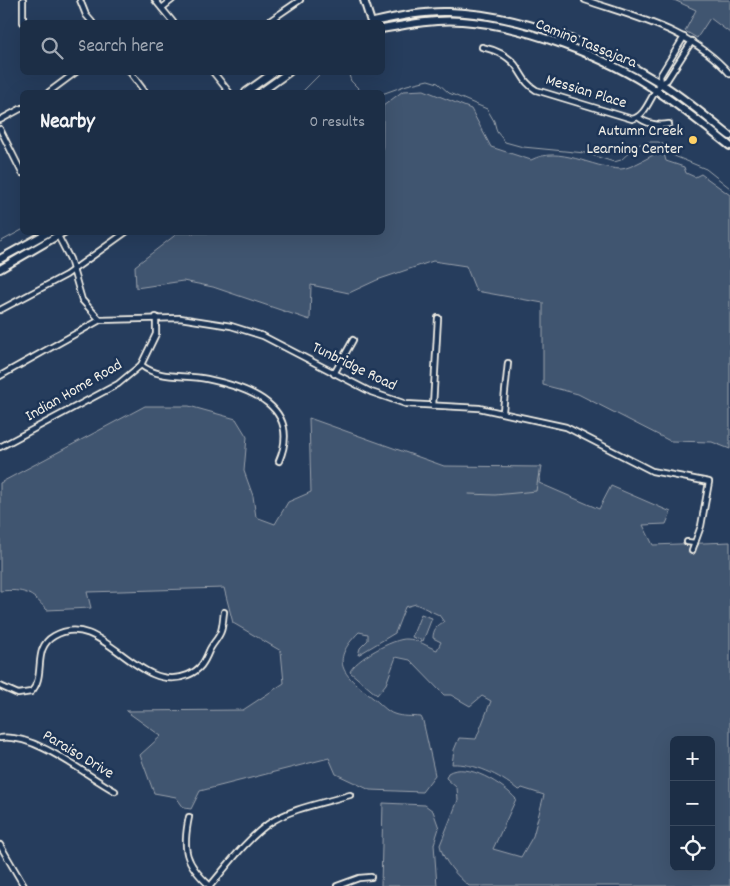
<!DOCTYPE html>
<meta charset="utf-8">
<style>
body{margin:0;font-family:Dekko,sans-serif;background:#293a51;color:#f1f3f6}
.controls{position:absolute;right:15px;bottom:15px;display:grid;overflow:hidden;border-radius:8px;box-shadow:0 5px 20px #0002}
.controls button{width:45px;height:45px;display:grid;place-items:center;padding:0;border:0;border-bottom:1px solid #3a4a5f;background:#1c2e46;color:#f1f3f6;font:25px sans-serif}
.list{margin:0;padding:0;list-style:none}
h2{display:flex;justify-content:space-between;align-items:center;height:65px;margin:0;padding:0 20px;font-size:21px}
h2 small{font-size:16px;font-weight:400;color:#a0a8b3}
.icon{flex:none;width:28px;height:28px;fill:none;stroke:currentColor;stroke-width:2;stroke-linecap:round;stroke-linejoin:round}
.map{position:relative;flex:none;width:730px;height:886px;overflow:hidden}
.search{position:absolute;background:#1c2e46;box-shadow:0 5px 20px #0002;left:20px;top:20px;width:365px;height:55px;display:flex;align-items:center;gap:12px;box-sizing:border-box;padding:0 18px;border-radius:8px;color:#a0a8b3;font-size:19px}
.panel{position:absolute;background:#1c2e46;box-shadow:0 5px 20px #0002;left:20px;top:90px;width:365px;height:145px;border-radius:8px}
.map>svg:first-child{display:block}
.green{fill:#40546f;stroke:#9aa2ac;fill-rule:evenodd}
.lines{fill:none;stroke-linecap:round;stroke-linejoin:round}
.stream{stroke:#9fa7ae;stroke-width:1}
.street-casing{stroke:#f4f1e8;stroke-width:8}
.secondary-casing{stroke:#f4f1e8;stroke-width:10}
.street{stroke:#1d3557;stroke-width:4.5}
.secondary{stroke:#1d3557;stroke-width:6}
.poi-dot{fill:#ffd166;stroke:#1d3557;stroke-width:2}
.labels{text-anchor:middle;dominant-baseline:central;stroke-width:5;stroke-linejoin:round;paint-order:stroke}
.street-label{font-size:16px;fill:#f4f1e8;stroke:#1d3557}
.poi-label{font-size:16px;fill:#f4f1e8;stroke:#1d3557;text-anchor:end}
</style>
<div class="map">
<svg width="730" height="886" viewBox="0 0 730 886">
<rect width="100%" height="100%" fill="#263d5d"/>
<filter id="ink" filterUnits="userSpaceOnUse"><feTurbulence type="fractalNoise" baseFrequency=".02" numOctaves="2"/><feDisplacementMap in="SourceGraphic" scale="10" xChannelSelector="R" yChannelSelector="G"/><feConvolveMatrix kernelMatrix="1 2 1 2 8 2 1 2 1" color-interpolation-filters="sRGB"/></filter>
<g filter="url(#ink)">
<g class="green">
<path d="M 674,0 L 730,0 L 730,33 L 710,18 L 697,38 L 685,31 L 696,10 Z"/>
<path d="M 424,90 L 471,109 L 491,147 L 531,160 C 560,145 591,168 621,169 C 630,169 654,154 663,150 L 666,161 L 684,167 L 686,173 L 695,177 L 701,174 L 730,195 L 730,449 L 712,442 L 670,441 L 578,394 L 543,385 L 543,303 L 476,291 L 466,266 L 433,261 L 377,280 L 349,293 L 311,285 L 310,320 L 213,287 L 183,281 L 136,288 L 135,266 L 178,233 L 382,232 L 383,106 L 403,91 Z"/>
<path d="M 145,406 L 189,406 L 236,419 L 247,437 L 244,471 L 253,496 L 256,517 L 275,524 L 288,502 L 311,492 L 309,418 L 444,466 L 542,467 L 539,483 L 599,509 L 611,486 L 671,512 L 666,524 L 643,525 L 653,545 L 730,542 L 730,886 L 469,886 C 456,875 443,861 440,845 L 458,800 L 457,788 L 446,778 L 448,773 C 467,761 504,785 516,799 L 493,849 L 521,857 L 533,836 L 544,795 L 522,788 L 520,790 L 517,789 C 499,775 475,763 452,764 L 454,750 L 459,738 L 476,739 L 491,701 L 482,696 L 470,706 L 451,695 L 444,695 L 410,660 L 396,657 L 386,684 L 377,695 L 350,672 C 354,660 394,638 407,639 C 417,639 428,647 437,650 L 441,642 L 433,638 C 433,630 437,625 444,622 L 439,615 L 416,604 L 405,607 L 395,633 L 358,655 L 360,648 L 368,640 L 368,634 L 359,632 C 328,663 344,675 373,698 C 379,702 387,712 394,714 C 402,717 412,716 421,717 L 423,721 L 435,775 L 422,792 L 370,790 L 336,774 L 329,758 L 200,791 L 191,809 L 184,808 L 176,797 L 154,793 L 140,755 L 161,736 L 126,711 L 243,710 L 284,683 L 281,651 L 233,623 L 224,588 L 87,592 L 91,608 L 47,610 C 31,592 24,589 0,591 L 0,483 ZM 674,740 L 711,740 L 711,867 L 674,867 Z"/>
<path d="M 421,614 L 432,618 L 423,641 L 412,637 Z"/>
<path d="M 383,803 L 425,805 L 433,811 L 439,828 L 434,844 L 437,886 L 381,886 Z"/>
</g>
<g class="lines">
<g class="stream">
<path d="M 348,72 L 351,81 L 362,92"/>
<path d="M 302,92 L 322,72"/>
<path d="M 382,94 L 407,85 L 428,80 L 438,83 L 449,93 L 487,109 L 494,121 L 497,132 L 505,142 L 523,147 L 585,153 L 614,162 L 621,160 L 636,146 L 646,142 L 658,142 L 662,143 L 672,155 L 706,169 L 730,188"/>
<path d="M 0,242 L 22,230"/>
<path d="M 469,494 L 495,495 L 536,491 L 540,466"/>
</g>
<defs>
<g id="street">
<path d="M 80,0 L 86,15 L 92,22"/>
<path d="M 155,0 L 173,22"/>
<path d="M 585,0 C 637,18 692,30 730,74"/>
<path d="M 162,8 L 172,0"/>
<path d="M 23,22 L 23,0"/>
<path d="M 268,22 L 300,0"/>
<path d="M 482,47 C 496,50 510,56 518,69 C 524,78 526,84 536,90 L 632,119 C 649,116 651,87 667,80 L 692,41"/>
<path d="M 130,72 L 145,92"/>
<path d="M 213,72 L 229,92"/>
<path d="M 661,83 L 660,76 L 684,37"/>
<path d="M 49,92 L 76,72"/>
<path d="M 638,117 C 646,124 659,126 669,124"/>
<path d="M 0,120 L 22,108"/>
<path d="M 0,129 L 22,173"/>
<path d="M 56,232 L 70,259 L 82,300 L 100,320 L 180,318 L 231,326 L 263,336 L 371,392 L 406,404 L 479,408 L 566,427 L 652,471 L 709,482 L 701,526 L 692,551"/>
<path d="M 0,310 L 66,275 L 126,232"/>
<path d="M 141,365 C 160,380 185,374 207,379 C 250,388 302,407 279,461"/>
<path d="M 334,374 L 353,340"/>
<path d="M 0,376 L 100,320"/>
<path d="M 433,406 L 438,318"/>
<path d="M 503,411 L 508,363"/>
<path d="M 0,447 L 118,384 L 141,365 L 156,334 L 156,317"/>
<path d="M 687,542 L 695,543"/>
<path d="M 0,686 L 18,694 L 31,692 C 47,676 31,649 54,636 C 102,608 137,696 188,675 C 200,670 204,663 209,651 C 212,644 219,638 221,631 C 223,625 223,618 224,612"/>
<path d="M 0,738 C 35,733 84,774 115,791"/>
<path d="M 189,817 C 182,850 185,863 210,886"/>
<path d="M 0,845 L 24,886"/>
<path d="M 210,886 C 228,865 245,841 268,824 C 291,808 323,803 350,795"/>
<path d="M 337,886 L 359,878 L 371,877"/>
</g>
<g id="secondary">
<path d="M 364,0 L 371,22"/>
<path d="M 374,22 C 398,16 424,11 449,12 C 519,14 601,46 660,83 C 685,98 707,118 730,136"/>
<path d="M 382,29 C 409,24 435,19 462,21 C 523,25 607,57 657,91 C 683,108 706,127 730,146"/>
<path d="M 246,92 L 274,72"/>
<path d="M 261,92 L 289,72"/>
<path d="M 0,259 L 49,232"/>
<path d="M 0,269 L 64,232"/>
</g>
</defs>
<use href="#street" class="street-casing"/>
<use href="#secondary" class="secondary-casing"/>
<use href="#street" class="street"/>
<use href="#secondary" class="secondary"/>
</g>
</g>
<circle class="poi-dot" cx="693" cy="140" r="5"/>
<g class="labels">
<g class="street-label">
<text transform="translate(586 44) rotate(22)">Camino Tassajara</text>
<text transform="translate(586 92) rotate(17)">Messian Place</text>
<text transform="translate(354 367) rotate(26)">Tunbridge Road</text>
<text transform="translate(74 391) rotate(-30)">Indian Home Road</text>
<text transform="translate(78 755) rotate(31)">Paraiso Drive</text>
</g>
<g class="poi-label">
<text x="683" y="131">Autumn Creek<tspan x="683" dy="18">Learning Center</tspan></text>
</g>
</g>
</svg>
<div class="controls">
<button>+</button>
<button>−</button>
<button><svg class="icon" aria-label="locate" viewBox="0 0 24 24"><circle cx="12" cy="12" r="6"/><path d="M12 2v4M12 18v4M2 12h4M18 12h4"/></svg></button>
</div>
<div class="search"><svg class="icon" aria-label="search" viewBox="0 0 24 24"><circle cx="10" cy="10" r="6"/><path d="M15 15l6 6"/></svg>Search here</div>
<section class="panel">
<h2>Nearby<small>0 results</small></h2>
<ul class="list">
</ul>
</section>
</div>
